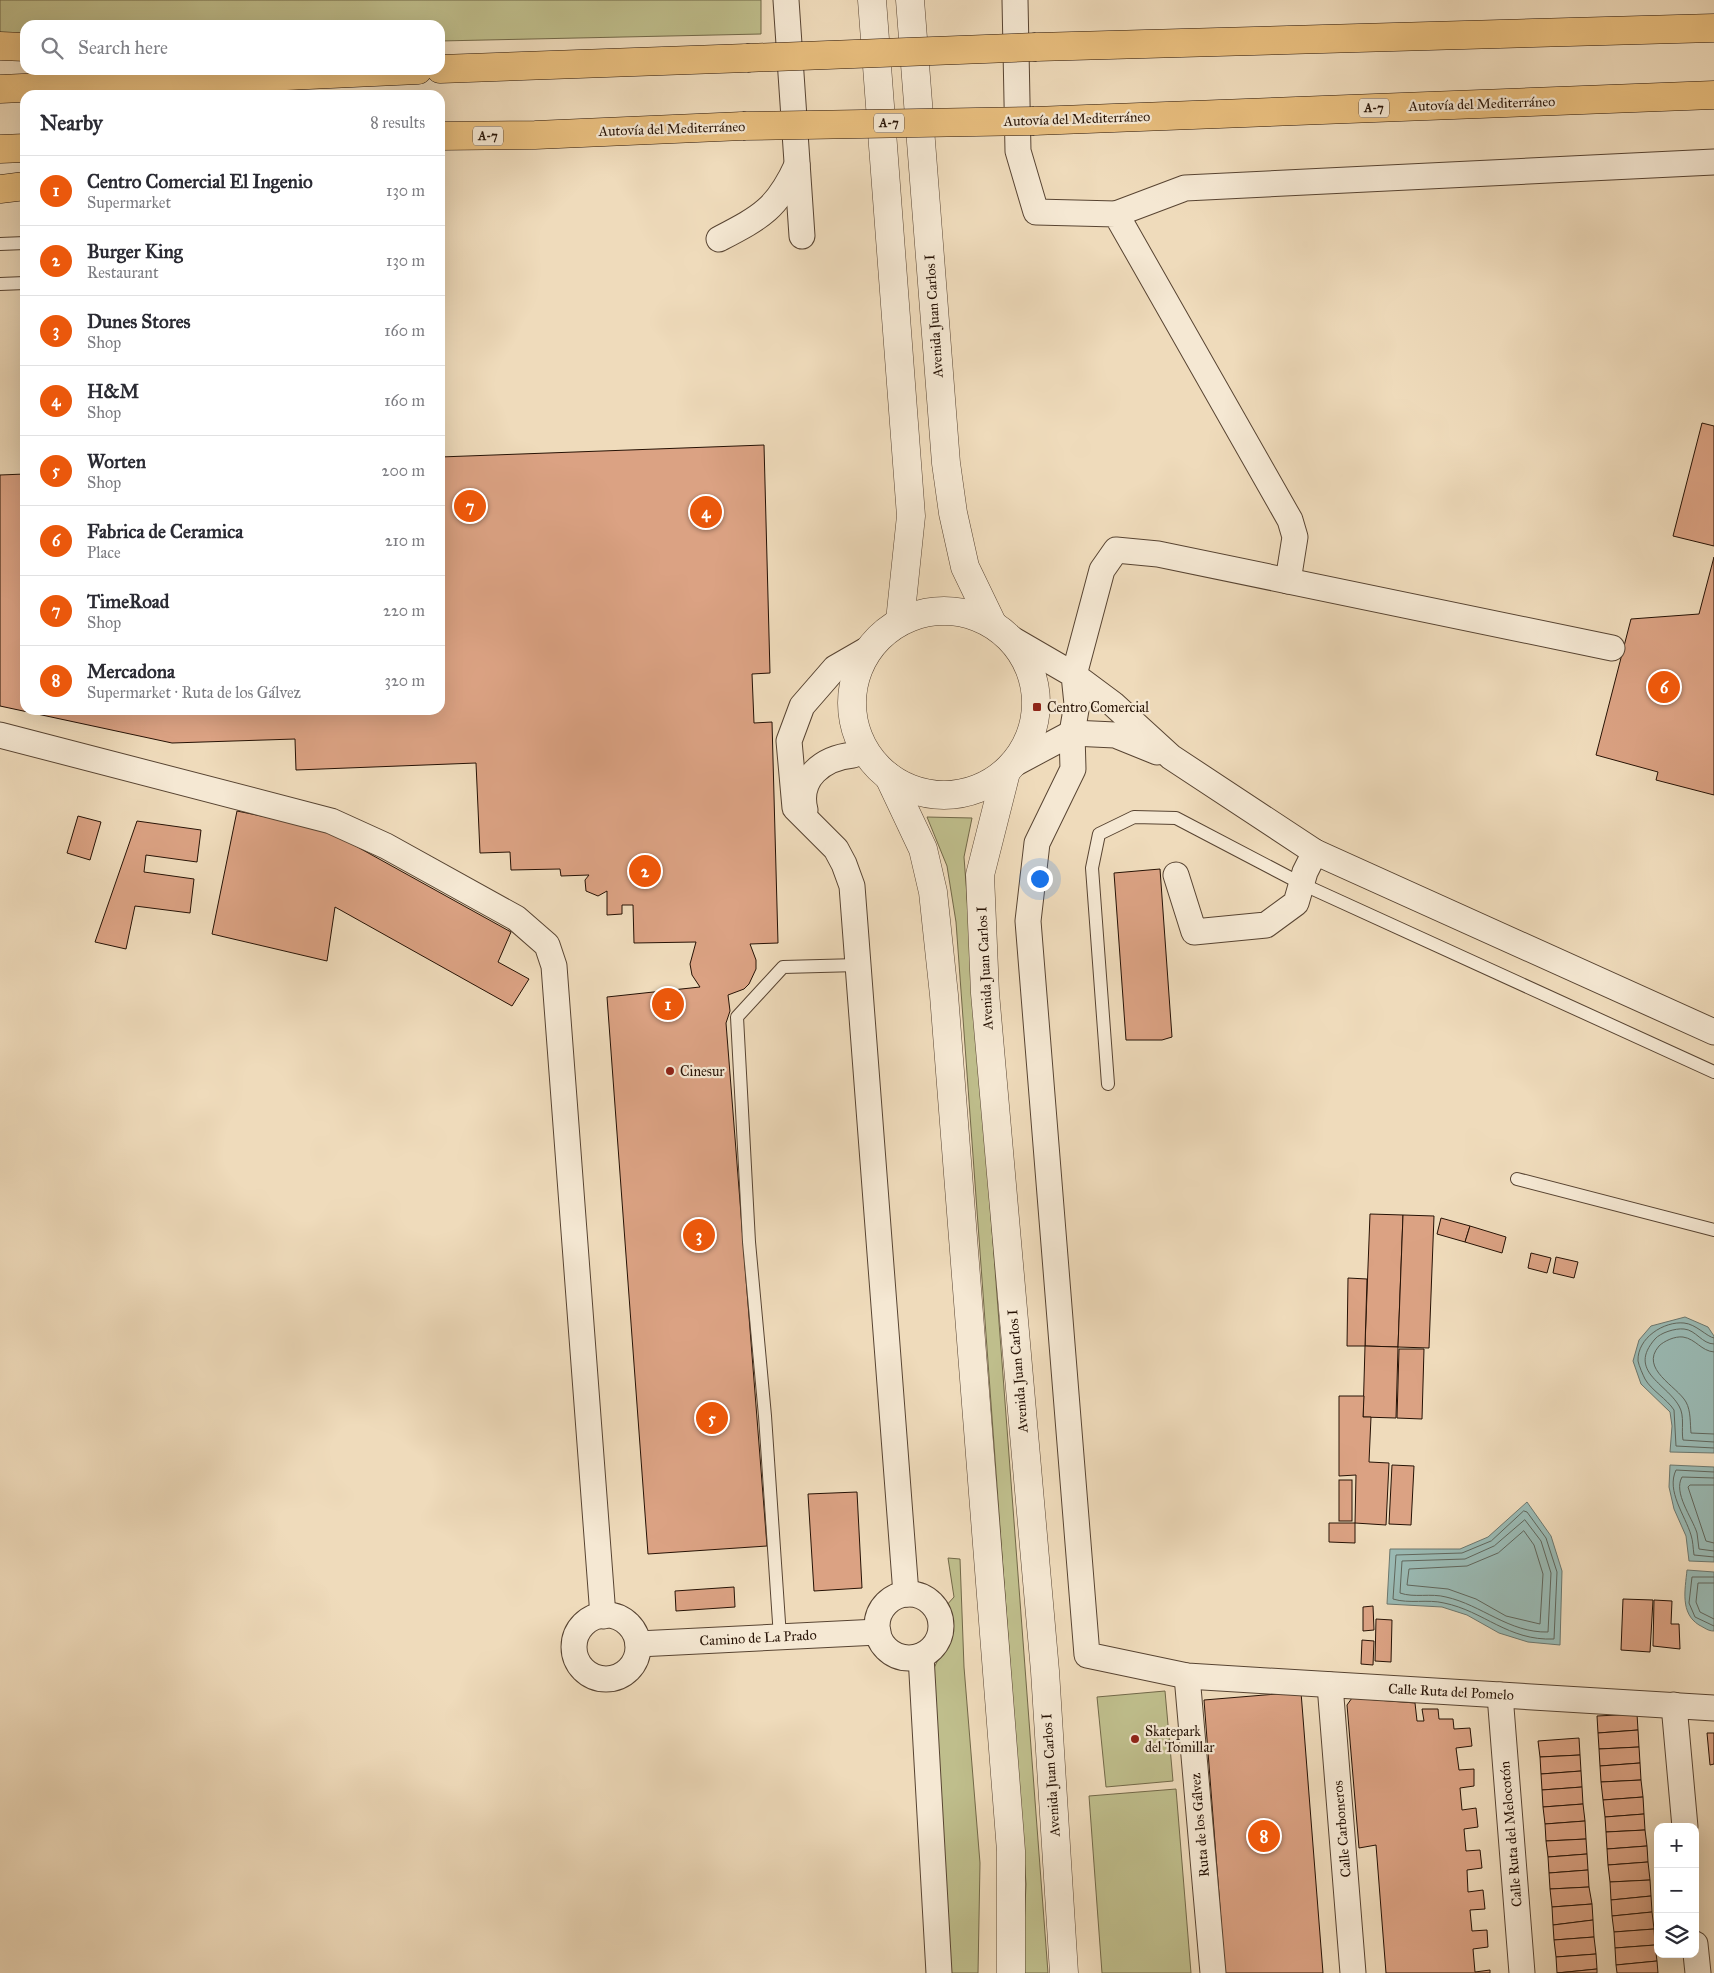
<!DOCTYPE html>
<meta charset="utf-8">
<style>
body{margin:0;font-family:"IM FELL Great Primer",serif;background:#f2f2f3;color:#2b2b33}
.controls{position:absolute;right:15px;bottom:15px;display:grid;overflow:hidden;border-radius:10px;box-shadow:0 5px 20px #0002}
.controls button{width:45px;height:45px;display:grid;place-items:center;padding:0;border:0;border-bottom:1px solid #e1e1e2;background:#fff;color:#2b2b33;font:25px sans-serif}
.you{position:absolute;left:1039px;top:878px;width:18px;height:18px;margin:-12px;border:4px solid #fff;border-radius:50%;background:#1a73e8;box-shadow:0 0 0 8px #1a73e833}
.badge{display:grid;place-items:center;width:32px;height:32px;border-radius:50%;background:#ea580c;color:#fff;font-size:16px;font-weight:700}
.pin{position:absolute;translate:-50% -50%;border:2px solid #fff;box-shadow:0 1px 5px #0006}
.list{margin:0;padding:0;list-style:none}
h2{display:flex;justify-content:space-between;align-items:center;height:65px;margin:0;padding:0 20px;font-size:21px}
h2 small{font-size:16px;font-weight:400;color:#7c7c81}
.list li{display:grid;grid-template-columns:32px 1fr auto;gap:15px;align-items:center;box-sizing:border-box;height:70px;padding:0 20px;border-top:1px solid #e1e1e2}
.list b{display:block;font-size:19px;white-space:nowrap}
.list p{margin:0;font-size:16px;white-space:nowrap;color:#7c7c81}
.list em{font-size:16px;font-style:normal;color:#7c7c81}
.icon{flex:none;width:28px;height:28px;fill:none;stroke:currentColor;stroke-width:2;stroke-linecap:round;stroke-linejoin:round}
.map{position:relative;flex:none;width:1714px;height:1973px;overflow:hidden}
.search{position:absolute;background:#fff;box-shadow:0 5px 20px #0002;left:20px;top:20px;width:425px;height:55px;display:flex;align-items:center;gap:12px;box-sizing:border-box;padding:0 18px;border-radius:15px;color:#7c7c81;font-size:19px}
.panel{position:absolute;background:#fff;box-shadow:0 5px 20px #0002;left:20px;top:90px;width:425px;height:625px;border-radius:15px}
.map>svg:first-child{display:block}
.green{fill:#bfbe8c;stroke:#726848}
.water{fill:#9abab4;stroke:#6c776e}
.lines{fill:none;stroke-linecap:round;stroke-linejoin:round}
.shore{stroke:#60665c;stroke-width:1}
.building{fill:#dba283;stroke:#261205}
.service-casing{stroke:#584432;stroke-width:14}
.minor-casing{stroke:#584432;stroke-width:27}
.tertiary-casing{stroke:#584432;stroke-width:29}
.motorway-casing{stroke:#261205;stroke-width:29}
.service{stroke:#f5e8d3;stroke-width:12}
.minor{stroke:#f5e8d3;stroke-width:25}
.tertiary{stroke:#f5e8d3;stroke-width:28}
.motorway{stroke:#e8be7e;stroke-width:28}
.motorway-bridge-casing{stroke:#261205;stroke-width:29;stroke-linecap:butt}
.motorway-bridge{stroke:#e8be7e;stroke-width:28}
.poi-dot{fill:#8f2418;stroke:#f5e8d3;stroke-width:2}
.labels{text-anchor:middle;dominant-baseline:central;stroke-width:4.5;stroke-linejoin:round;paint-order:stroke}
.shield{fill:#f5e8d3;stroke:#645243;stroke-width:1}
.shield-label{font-size:12px;font-weight:bold;fill:#261205}
.street-label{font-size:14px;fill:#261205;stroke:#f5e8d3}
.poi-label{font-size:14px;fill:#261205;stroke:#f5e8d3;text-anchor:start}
</style>
<div class="map">
<svg width="1714" height="1973" viewBox="0 0 1714 1973">
<rect width="100%" height="100%" fill="#efdbbb"/>
<filter id="stains"><feTurbulence type="fractalNoise" baseFrequency=".004" numOctaves="4"/><feColorMatrix values="0 0 0 0 .2 0 0 0 0 .09 0 0 0 0 .02 0 0 0 .5 -.17"/></filter>
<radialGradient id="worn" r=".72"><stop offset=".6" stop-color="#630" stop-opacity="0"/><stop offset="1" stop-color="#630" stop-opacity=".3"/></radialGradient>
<g class="green">
<path d="M 0,0 L 761,0 L 761,34 L 440,41 L 440,25 L 25,25 L 25,37 L 0,36 Z"/>
<path d="M 927,817 L 972,818 L 964,857 L 1048,1973 L 1022,1973 L 1026,1884 L 956,922 L 947,866 Z"/>
<path d="M 948,1558 L 960,1559 L 964,1667 L 980,1863 L 978,1973 L 950,1973 L 934,1668 L 950,1635 L 945,1607 L 954,1597 Z"/>
<path d="M 1165,1691 L 1173,1781 L 1106,1787 L 1097,1697 Z"/>
<path d="M 1176,1789 L 1191,1973 L 1102,1973 L 1089,1796 Z"/>
</g>
<g class="water">
<path d="M 1685,1317 L 1708,1327 L 1714,1336 L 1714,1453 L 1670,1452 L 1672,1426 L 1670,1412 L 1641,1384 L 1633,1361 L 1639,1340 L 1651,1326 Z"/>
<path d="M 1670,1465 L 1714,1467 L 1714,1562 L 1689,1561 L 1686,1536 L 1674,1509 L 1669,1487 Z"/>
<path d="M 1527,1502 L 1551,1536 L 1562,1571 L 1560,1645 L 1528,1642 L 1499,1633 L 1467,1615 L 1442,1607 L 1387,1604 L 1390,1549 L 1460,1549 L 1488,1537 Z"/>
<path d="M 1687,1570 L 1714,1572 L 1714,1631 C 1708,1631 1705,1628 1699,1625 C 1680,1613 1685,1590 1687,1570 Z"/>
</g>
<g class="lines">
<g class="shore">
<path d="M 1714,1338 C 1707,1337 1696,1324 1684,1323 C 1664,1321 1637,1338 1638,1361 C 1639,1366 1643,1375 1645,1379 C 1651,1390 1667,1399 1674,1410 L 1676,1446 L 1714,1448"/>
<path d="M 1714,1344 C 1702,1344 1696,1330 1684,1329 C 1675,1328 1660,1333 1655,1339 C 1627,1371 1666,1383 1679,1406 C 1685,1416 1681,1430 1683,1440 L 1714,1442"/>
<path d="M 1714,1352 C 1701,1351 1696,1339 1683,1337 C 1675,1336 1664,1341 1659,1346 C 1639,1369 1677,1386 1686,1402 C 1691,1411 1690,1423 1691,1433 L 1714,1434"/>
<path d="M 1714,1472 L 1676,1470 C 1666,1491 1685,1515 1691,1535 C 1693,1541 1693,1548 1694,1555 L 1714,1557"/>
<path d="M 1714,1478 L 1682,1477 C 1673,1493 1692,1517 1697,1533 C 1698,1538 1698,1544 1699,1549 L 1714,1551"/>
<path d="M 1714,1485 L 1690,1485 L 1688,1487 L 1706,1541 L 1714,1543"/>
<path d="M 1524,1511 L 1527,1512 L 1546,1538 L 1557,1572 L 1554,1639 C 1508,1641 1484,1611 1444,1603 C 1428,1599 1409,1604 1393,1599 L 1396,1555 L 1462,1553 L 1491,1541 Z"/>
<path d="M 1525,1520 L 1541,1541 L 1551,1573 L 1548,1632 C 1509,1633 1482,1605 1446,1597 C 1431,1593 1414,1598 1400,1593 L 1402,1561 L 1465,1559 L 1494,1546 Z"/>
<path d="M 1524,1531 L 1534,1545 L 1543,1574 L 1540,1624 L 1506,1616 L 1476,1599 L 1448,1589 L 1407,1585 L 1409,1569 L 1467,1566 L 1498,1553 Z"/>
<path d="M 1714,1577 L 1692,1577 L 1689,1603 L 1695,1617 L 1714,1626"/>
<path d="M 1714,1583 L 1698,1583 L 1696,1602 L 1700,1612 L 1714,1619"/>
</g>
</g>
<g class="building">
<path d="M 1702,423 L 1714,426 L 1714,546 L 1673,536 Z"/>
<path d="M 764,445 L 770,673 L 752,674 L 754,723 L 772,722 L 778,943 L 750,944 L 756,960 L 756,969 L 749,984 L 744,989 L 728,995 L 730,1011 L 726,1023 L 767,1546 L 648,1554 L 607,997 L 700,987 L 692,975 L 690,964 L 696,942 L 634,943 L 633,905 L 622,905 L 622,914 L 607,915 L 607,891 L 598,896 L 586,891 L 585,880 L 589,875 L 561,876 L 560,869 L 511,870 L 510,852 L 480,853 L 476,763 L 296,770 L 295,739 L 172,743 L 0,706 L 0,475 L 25,474 L 25,710 L 440,710 L 440,457 Z"/>
<path d="M 1714,557 L 1714,795 L 1656,780 L 1658,772 L 1596,755 L 1631,619 L 1699,614 Z"/>
<path d="M 237,811 L 325,829 L 511,932 L 498,962 L 529,979 L 512,1006 L 335,907 L 327,961 L 212,934 Z"/>
<path d="M 78,816 L 101,822 L 90,860 L 67,853 Z"/>
<path d="M 137,821 L 201,830 L 197,862 L 146,855 L 144,872 L 194,879 L 190,913 L 135,906 L 126,949 L 95,942 Z"/>
<path d="M 1160,869 L 1172,1037 L 1162,1040 L 1126,1040 L 1114,873 Z"/>
<path d="M 1370,1214 L 1403,1215 L 1398,1347 L 1365,1346 Z"/>
<path d="M 1403,1215 L 1434,1216 L 1429,1348 L 1398,1347 Z"/>
<path d="M 1441,1218 L 1470,1226 L 1465,1242 L 1437,1234 Z"/>
<path d="M 1470,1226 L 1506,1237 L 1502,1253 L 1465,1242 Z"/>
<path d="M 1531,1253 L 1551,1258 L 1547,1273 L 1528,1268 Z"/>
<path d="M 1556,1257 L 1578,1262 L 1574,1278 L 1553,1273 Z"/>
<path d="M 1348,1278 L 1367,1279 L 1365,1346 L 1347,1346 Z"/>
<path d="M 1365,1346 L 1398,1347 L 1396,1418 L 1363,1417 Z"/>
<path d="M 1399,1349 L 1424,1349 L 1422,1419 L 1397,1418 Z"/>
<path d="M 1339,1396 L 1364,1396 L 1363,1417 L 1371,1417 L 1369,1462 L 1389,1463 L 1386,1525 L 1355,1523 L 1356,1475 L 1339,1476 Z"/>
<path d="M 1392,1465 L 1414,1466 L 1411,1525 L 1389,1524 Z"/>
<rect x="1339" y="1480" width="13" height="41"/>
<path d="M 857,1492 L 862,1588 L 814,1591 L 808,1494 Z"/>
<path d="M 1329,1523 L 1355,1523 L 1355,1543 L 1329,1542 Z"/>
<path d="M 734,1587 L 735,1607 L 676,1611 L 675,1591 Z"/>
<path d="M 1623,1599 L 1653,1600 L 1650,1652 L 1621,1650 Z"/>
<path d="M 1654,1600 L 1672,1601 L 1671,1624 L 1679,1624 L 1680,1649 L 1653,1646 Z"/>
<path d="M 1373,1606 L 1374,1630 L 1363,1631 L 1363,1607 Z"/>
<path d="M 1376,1619 L 1392,1620 L 1391,1662 L 1375,1661 Z"/>
<path d="M 1362,1640 L 1374,1641 L 1373,1665 L 1361,1664 Z"/>
<path d="M 1301,1692 L 1323,1973 L 1225,1973 L 1204,1700 Z"/>
<path d="M 1352,1698 L 1415,1703 L 1417,1721 L 1424,1721 L 1422,1709 L 1438,1709 L 1439,1719 L 1453,1719 L 1454,1729 L 1470,1728 L 1472,1746 L 1456,1748 L 1459,1770 L 1474,1769 L 1474,1786 L 1460,1788 L 1462,1810 L 1476,1808 L 1478,1827 L 1464,1829 L 1466,1851 L 1480,1850 L 1482,1868 L 1467,1870 L 1468,1892 L 1483,1890 L 1485,1909 L 1470,1910 L 1472,1931 L 1487,1930 L 1488,1947 L 1473,1949 L 1475,1972 L 1490,1970 L 1490,1973 L 1386,1973 L 1376,1845 L 1359,1848 L 1347,1705 Z"/>
<path d="M 1637,1714 L 1638,1730 L 1598,1733 L 1597,1716 Z"/>
<path d="M 1638,1730 L 1639,1747 L 1599,1749 L 1598,1733 Z"/>
<path d="M 1707,1733 L 1714,1733 L 1714,1764 L 1710,1765 Z"/>
<path d="M 1579,1738 L 1580,1755 L 1540,1757 L 1538,1741 Z"/>
<path d="M 1639,1747 L 1640,1763 L 1600,1766 L 1599,1749 Z"/>
<path d="M 1580,1755 L 1581,1771 L 1541,1774 L 1540,1757 Z"/>
<path d="M 1640,1763 L 1641,1780 L 1601,1782 L 1600,1766 Z"/>
<path d="M 1581,1771 L 1582,1787 L 1542,1790 L 1541,1774 Z"/>
<path d="M 1641,1780 L 1643,1797 L 1603,1800 L 1601,1782 Z"/>
<path d="M 1582,1787 L 1583,1804 L 1543,1807 L 1542,1790 Z"/>
<path d="M 1643,1797 L 1644,1814 L 1605,1817 L 1603,1800 Z"/>
<path d="M 1583,1804 L 1585,1821 L 1545,1824 L 1543,1807 Z"/>
<path d="M 1644,1814 L 1645,1830 L 1606,1832 L 1605,1817 Z"/>
<path d="M 1585,1821 L 1586,1839 L 1546,1841 L 1545,1824 Z"/>
<path d="M 1645,1830 L 1647,1846 L 1607,1849 L 1606,1832 Z"/>
<path d="M 1586,1839 L 1587,1854 L 1548,1857 L 1546,1841 Z"/>
<path d="M 1647,1846 L 1648,1862 L 1608,1865 L 1607,1849 Z"/>
<path d="M 1587,1854 L 1588,1870 L 1549,1873 L 1548,1857 Z"/>
<path d="M 1648,1862 L 1650,1880 L 1610,1882 L 1608,1865 Z"/>
<path d="M 1588,1870 L 1589,1887 L 1550,1889 L 1549,1873 Z"/>
<path d="M 1650,1880 L 1651,1896 L 1611,1900 L 1610,1882 Z"/>
<path d="M 1589,1887 L 1592,1904 L 1552,1907 L 1550,1889 Z"/>
<path d="M 1651,1896 L 1652,1912 L 1612,1916 L 1611,1900 Z"/>
<path d="M 1592,1904 L 1593,1920 L 1553,1925 L 1552,1907 Z"/>
<path d="M 1652,1912 L 1654,1929 L 1614,1932 L 1612,1916 Z"/>
<path d="M 1593,1920 L 1594,1937 L 1554,1940 L 1553,1925 Z"/>
<path d="M 1654,1929 L 1655,1945 L 1615,1948 L 1614,1932 Z"/>
<path d="M 1594,1937 L 1596,1954 L 1556,1957 L 1554,1940 Z"/>
<path d="M 1655,1945 L 1657,1961 L 1616,1965 L 1615,1948 Z"/>
<path d="M 1596,1954 L 1597,1969 L 1557,1973 L 1556,1957 Z"/>
<path d="M 1657,1961 L 1658,1973 L 1617,1973 L 1616,1965 Z"/>
<path d="M 1597,1969 L 1597,1973 L 1557,1973 Z"/>
</g>
<g class="lines">
<defs>
<g id="service">
<path d="M 0,244 L 25,243"/>
<path d="M 0,284 L 25,283"/>
<path d="M 1108,1084 L 1092,868 L 1099,834 L 1134,817 L 1176,818 L 1302,884 L 1714,1072"/>
<path d="M 1517,1179 L 1714,1230"/>
<path d="M 780,1637 L 765,1416 L 749,1242 L 737,1017 L 783,967 L 858,965"/>
</g>
<g id="minor">
<path d="M 786,0 L 802,236"/>
<path d="M 1015,0 L 1018,151 L 1036,212 L 1116,214 L 1290,520 L 1295,537 L 1288,581"/>
<path d="M 1116,214 L 1185,188 L 1714,162"/>
<path d="M 719,239 C 761,217 777,209 797,165"/>
<path d="M 1012,639 L 1074,675 L 1077,704 L 1072,733 L 1073,769 L 1037,843 L 1028,921 L 1087,1655 L 1187,1676 L 1714,1708"/>
<path d="M 1612,648 L 1158,554 L 1116,550 L 1102,570 L 1074,675 L 1113,704 L 1171,757 L 1315,852 L 1714,1032"/>
<path d="M 868,649 L 835,668 L 802,706 L 789,741 L 795,808 L 836,849 L 844,864 L 852,886 L 906,1594"/>
<path d="M 0,735 L 331,821 L 386,846 L 516,918 L 547,945 L 554,966 L 603,1616"/>
<path d="M 1014,764 L 1072,733 L 1115,735 L 1157,752"/>
<path d="M 805,810 C 797,778 823,758 853,755"/>
<path d="M 1176,875 L 1194,932 L 1266,925 L 1296,903 L 1305,872 L 1315,852"/>
<circle cx="909" cy="1626" r="32"/>
<circle cx="606" cy="1647" r="32"/>
<path d="M 638,1644 L 878,1632"/>
<path d="M 921,1656 L 939,1973"/>
<path d="M 1187,1676 L 1213,1973"/>
<path d="M 1330,1685 L 1353,1973"/>
<path d="M 1500,1695 L 1522,1973"/>
<path d="M 1674,1705 L 1685,1827"/>
<path d="M 1695,1944 L 1698,1973"/>
</g>
<g id="tertiary">
<path d="M 872,0 L 911,516 L 900,621"/>
<path d="M 910,0 L 946,463 L 953,513 L 965,567 L 992,623"/>
<circle cx="944" cy="703" r="92"/>
<path d="M 1006,772 L 980,875 L 985,993 L 1045,1671 L 1064,1973"/>
<path d="M 889,777 L 923,849 L 933,892 L 944,995 L 1011,1851 L 1011,1973"/>
</g>
<g id="motorway">
<path d="M 0,46 L 25,47"/>
<path d="M 1036,47 L 1714,28"/>
<path d="M 440,69 L 747,58"/>
<path d="M 0,89 L 418,70"/>
<path d="M 1034,121 L 1714,95"/>
<path d="M 440,136 L 535,135 L 743,126"/>
<path d="M 0,149 L 25,148"/>
<path d="M 0,189 L 25,186"/>
</g>
</defs>
<use href="#service" class="service-casing"/>
<use href="#minor" class="minor-casing"/>
<use href="#tertiary" class="tertiary-casing"/>
<use href="#motorway" class="motorway-casing"/>
<use href="#service" class="service"/>
<use href="#minor" class="minor"/>
<use href="#tertiary" class="tertiary"/>
<use href="#motorway" class="motorway"/>
<defs>
<g id="motorway-bridge">
<path d="M 747,58 L 1036,47"/>
<path d="M 743,126 L 1034,121"/>
</g>
</defs>
<use href="#motorway-bridge" class="motorway-bridge-casing"/>
<use href="#motorway-bridge" class="motorway-bridge"/>
</g>
<g class="poi-dot">
<rect x="1032" y="702" width="10" height="10" rx="2.5"/>
<circle cx="670" cy="1071" r="5"/>
<circle cx="1135" cy="1739" r="5"/>
</g>
<g class="labels">
<g class="shield">
<rect x="1359" y="98.5" width="30" height="19" rx="4"/>
<rect x="874" y="113.5" width="30" height="19" rx="4"/>
<rect x="473" y="126.5" width="30" height="19" rx="4"/>
</g>
<g class="shield-label">
<text x="1374" y="108">A-7</text>
<text x="889" y="123">A-7</text>
<text x="488" y="136">A-7</text>
</g>
<g class="street-label">
<text transform="translate(1482 104) rotate(-2)">Autovía del Mediterráneo</text>
<text transform="translate(1077 119) rotate(-2)">Autovía del Mediterráneo</text>
<text transform="translate(672 129) rotate(-2)">Autovía del Mediterráneo</text>
<text transform="translate(934 316) rotate(-94)">Avenida Juan Carlos I</text>
<text transform="translate(985 968) rotate(-93)">Avenida Juan Carlos I</text>
<text transform="translate(1018 1371) rotate(-95)">Avenida Juan Carlos I</text>
<text transform="translate(758 1638) rotate(-3)">Camino de La Prado</text>
<text transform="translate(1451 1692) rotate(3)">Calle Ruta del Pomelo</text>
<text transform="translate(1051 1775) rotate(-94)">Avenida Juan Carlos I</text>
<text transform="translate(1200 1825) rotate(-95)">Ruta de los Gálvez</text>
<text transform="translate(1342 1829) rotate(-95)">Calle Carboneros</text>
<text transform="translate(1511 1834) rotate(-95)">Calle Ruta del Melocotón</text>
</g>
<g class="poi-label">
<text x="1047" y="707">Centro Comercial</text>
<text x="680" y="1071">Cinesur</text>
<text x="1145" y="1731">Skatepark<tspan x="1145" dy="16">del Tomillar</tspan></text>
</g>
</g>
<rect width="100%" height="100%" filter="url(#stains)"/>
<rect width="100%" height="100%" fill="url(#worn)"/>
</svg>
<div class="controls">
<button>+</button>
<button>−</button>
<button><svg class="icon" aria-label="layers" viewBox="0 0 24 24"><path d="M12 4l9 5-9 5-9-5zM3 14l9 5 9-5"/></svg></button>
</div>
<div class="you"></div>
<div class="pin badge" style="left:668px;top:1004px">1</div>
<div class="pin badge" style="left:645px;top:871px">2</div>
<div class="pin badge" style="left:699px;top:1235px">3</div>
<div class="pin badge" style="left:706px;top:512px">4</div>
<div class="pin badge" style="left:712px;top:1418px">5</div>
<div class="pin badge" style="left:1664px;top:687px">6</div>
<div class="pin badge" style="left:470px;top:506px">7</div>
<div class="pin badge" style="left:1264px;top:1836px">8</div>
<div class="search"><svg class="icon" aria-label="search" viewBox="0 0 24 24"><circle cx="10" cy="10" r="6"/><path d="M15 15l6 6"/></svg>Search here</div>
<section class="panel">
<h2>Nearby<small>8 results</small></h2>
<ul class="list">
<li><span class="badge">1</span><div><b>Centro Comercial El Ingenio</b><p>Supermarket</p></div><em>130 m</em></li>
<li><span class="badge">2</span><div><b>Burger King</b><p>Restaurant</p></div><em>130 m</em></li>
<li><span class="badge">3</span><div><b>Dunes Stores</b><p>Shop</p></div><em>160 m</em></li>
<li><span class="badge">4</span><div><b>H&amp;M</b><p>Shop</p></div><em>160 m</em></li>
<li><span class="badge">5</span><div><b>Worten</b><p>Shop</p></div><em>200 m</em></li>
<li><span class="badge">6</span><div><b>Fabrica de Ceramica</b><p>Place</p></div><em>210 m</em></li>
<li><span class="badge">7</span><div><b>TimeRoad</b><p>Shop</p></div><em>220 m</em></li>
<li><span class="badge">8</span><div><b>Mercadona</b><p>Supermarket · Ruta de los Gálvez</p></div><em>320 m</em></li>
</ul>
</section>
</div>
